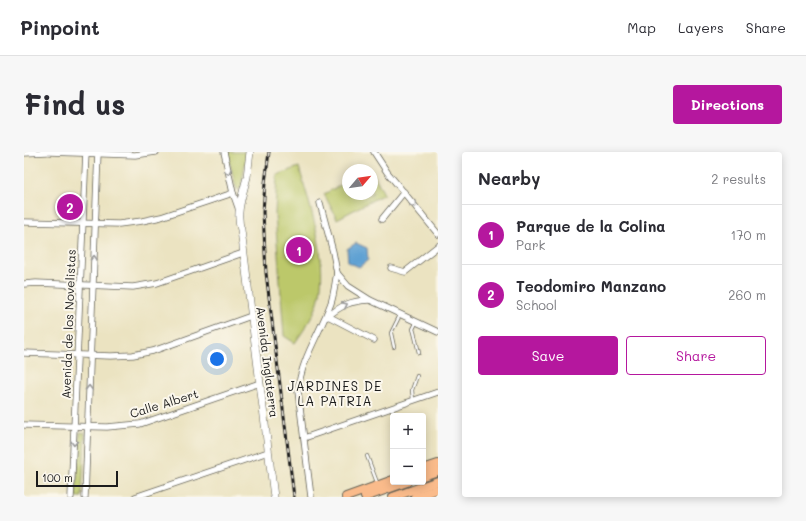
<!DOCTYPE html>
<meta charset="utf-8">
<style>
body{margin:0;font-family:Mali,sans-serif;background:#f7f7f7;color:#2b2b33}
.controls{position:absolute;right:12px;bottom:12px;display:grid;overflow:hidden;border-radius:4px;box-shadow:0 2px 10px #0003}
.controls button{width:36px;height:36px;display:grid;place-items:center;padding:0;border:0;border-bottom:1px solid #e1e1e2;background:#fff;color:#2b2b33;font:20px sans-serif}
.compass{position:absolute;left:318px;top:12px;width:36px;height:36px;border-radius:50%;background:#fff;box-shadow:0 2px 10px #0003;rotate:61deg}
.scale{position:absolute;left:12px;bottom:10px;width:82px;box-sizing:border-box;padding-left:4px;border:2px solid #1c1c1c;border-top:0;font-size:11px;line-height:14px;white-space:nowrap;color:#1c1c1c;-webkit-text-stroke:3px #fbf7ec;paint-order:stroke}
.you{position:absolute;left:193px;top:207px;width:14px;height:14px;margin:-10px;border:3px solid #fff;border-radius:50%;background:#1a73e8;box-shadow:0 0 0 6px #1a73e833}
.badge{display:grid;place-items:center;width:26px;height:26px;border-radius:50%;background:#b5179e;color:#fff;font-size:13px;font-weight:700}
.pin{position:absolute;translate:-50% -50%;border:2px solid #fff;box-shadow:0 1px 4px #0006}
.list{margin:0;padding:0;list-style:none}
h2{display:flex;justify-content:space-between;align-items:center;height:52px;margin:0;padding:0 16px;font-size:17px}
h2 small{font-size:13px;font-weight:400;color:#7c7c81}
.list li{display:grid;grid-template-columns:26px 1fr auto;gap:12px;align-items:center;box-sizing:border-box;height:60px;padding:0 16px;border-top:1px solid #e1e1e2}
.list b{display:block;font-size:15px;white-space:nowrap}
.list p{margin:0;font-size:13px;white-space:nowrap;color:#7c7c81}
.list em{font-size:13px;font-style:normal;color:#7c7c81}
.actions{display:flex;gap:8px;padding:12px 16px}
.actions a{flex:1;padding:9px 0;border:1px solid #b5179e;border-radius:4px;text-align:center;font-size:14px;color:#b5179e}
.actions .main{background:#b5179e;color:#fff}
.map{position:relative;flex:none;width:414px;height:345px;overflow:hidden;border-radius:4px}
header{display:flex;align-items:center;gap:24px;box-sizing:border-box;height:56px;padding:0 20px;background:#fff;border-bottom:1px solid #e1e1e2}
header strong{font-size:19px}
nav{display:flex;gap:22px;margin-inline-start:auto;font-size:14px}
.intro{display:flex;align-items:center;justify-content:space-between;box-sizing:border-box;height:96px;padding:0 24px}
h1{margin:0;font-size:28px}
.button{padding:10px 18px;border-radius:4px;background:#b5179e;color:#fff;font-size:14px;font-weight:700}
main{display:flex;gap:24px;padding:0 24px}
aside{flex:1;background:#fff;border-radius:4px;box-shadow:0 2px 10px #0003}
.map>svg:first-child{display:block}
.green{fill:#bcc86a;stroke:#6c7243}
.water{fill:#5fa1d3;stroke:#3e5e78}
.lines{fill:none;stroke-linecap:round;stroke-linejoin:round}
.service-casing{stroke:#646256;stroke-width:4}
.minor-casing{stroke:#646256;stroke-width:7}
.tertiary-casing{stroke:#646256;stroke-width:8}
.primary-casing{stroke:#646256;stroke-width:10}
.service{stroke:#fff;stroke-width:2.5}
.minor{stroke:#fff;stroke-width:5.5}
.tertiary{stroke:#fff;stroke-width:7}
.primary{stroke:#fabb8b;stroke-width:8}
.rail-casing{stroke:#1c1c1c;stroke-width:3}
.rail{stroke:#fbf7ec;stroke-width:1.5;stroke-dasharray:4.5;stroke-linecap:butt}
.oneway{stroke:#999}
.labels{text-anchor:middle;dominant-baseline:central;stroke-width:4;stroke-linejoin:round;paint-order:stroke}
.street-label{font-size:12px;fill:#1c1c1c;stroke:#fbf7ec}
.neighbourhood-label{font-size:13px;letter-spacing:1px;fill:#1c1c1c;stroke:#fbf7ec}
</style>
<header>
<strong>Pinpoint</strong>
<nav><a>Map</a><a>Layers</a><a>Share</a></nav>
</header>
<div class="intro"><h1>Find us</h1><a class="button">Directions</a></div>
<main>
<div class="map">
<svg width="414" height="345" viewBox="0 0 414 345">
<rect width="100%" height="100%" fill="#fbf7ec"/>
<filter id="ink" filterUnits="userSpaceOnUse"><feTurbulence type="fractalNoise" baseFrequency=".025" numOctaves="2"/><feDisplacementMap in="SourceGraphic" scale="8" xChannelSelector="R" yChannelSelector="G"/><feConvolveMatrix kernelMatrix="1 2 1 2 8 2 1 2 1" color-interpolation-filters="sRGB"/></filter>
<filter id="wash" filterUnits="userSpaceOnUse"><feTurbulence type="fractalNoise" baseFrequency=".012" numOctaves="4" result="noise"/><feDisplacementMap in="SourceGraphic" scale="16" xChannelSelector="R" yChannelSelector="G"/><feGaussianBlur stdDeviation="0.9" result="paint"/><feColorMatrix in="noise" values="0 0 0 0 0 0 0 0 0 0 0 0 0 0 0 0 0 1.4 0 .05"/><feComposite in="paint" operator="in"/></filter>
<g filter="url(#wash)">
<rect width="100%" height="100%" fill="#ebe3c1"/>
<g class="green">
<path d="M 203,0 L 223,0 L 217,36 L 215,38 L 212,36 Z"/>
<path d="M 275,15 C 286,56 303,99 296,142 C 293,160 281,176 271,191 L 260,184 L 251,62 L 253,23 Z"/>
<path d="M 348,19 L 360,42 L 313,67 L 300,42 L 324,29 L 324,42 L 348,42 Z"/>
<path d="M 56,280 L 61,281 L 58,345 L 52,345 Z"/>
</g>
<path class="water" d="M 332,91 L 343,96 L 344,108 L 335,115 L 324,110 L 323,97 Z"/>
</g>
<g filter="url(#ink)">
<g class="lines">
<defs>
<g id="service">
<path d="M 392,171 L 389,177 L 390,180 L 395,201"/>
<path d="M 370,195 L 367,181 L 376,163"/>
<path d="M 389,248 L 388,238 L 393,224"/>
<path d="M 343,304 L 354,333"/>
</g>
<g id="minor">
<path d="M 26,0 L 111,3 L 132,0"/>
<path d="M 200,0 L 209,41 L 215,58"/>
<path d="M 350,0 L 363,20 L 414,82"/>
<path d="M 0,1 L 23,0"/>
<path d="M 296,51 L 309,100 L 313,121 L 324,134 L 346,148 L 414,180"/>
<path d="M 358,67 L 380,40"/>
<path d="M 0,70 L 95,72 L 118,69 L 137,65 L 209,41"/>
<path d="M 367,116 L 381,120 L 414,94"/>
<path d="M 0,132 L 12,131 L 109,135 L 133,131 L 219,101"/>
<path d="M 304,164 L 350,188"/>
<path d="M 303,165 C 318,153 326,149 345,148"/>
<path d="M 0,201 L 87,204 L 109,203 L 129,199 L 227,164"/>
<path d="M 0,273 L 83,275 L 116,272 L 236,231"/>
<path d="M 280,286 L 414,240"/>
<path d="M 47,345 L 62,0"/>
<path d="M 61,345 L 74,0"/>
<path d="M 111,345 L 244,300"/>
<path d="M 287,345 L 274,239 C 277,207 296,181 307,151 C 310,142 311,131 313,121"/>
</g>
<path id="tertiary" d="M 226,0 C 225,8 224,17 223,25 C 219,42 211,60 217,78 L 250,345"/>
<g id="primary">
<path d="M 399,317 L 414,312"/>
<path d="M 399,324 L 414,319"/>
<path d="M 322,345 L 369,328"/>
<path d="M 341,345 L 383,330"/>
<path d="M 369,345 L 414,329"/>
<path d="M 391,345 L 414,337"/>
</g>
</defs>
<use href="#service" class="service-casing"/>
<use href="#minor" class="minor-casing"/>
<use href="#tertiary" class="tertiary-casing"/>
<use href="#primary" class="primary-casing"/>
<use href="#service" class="service"/>
<use href="#minor" class="minor"/>
<use href="#tertiary" class="tertiary"/>
<use href="#primary" class="primary"/>
<defs>
<path id="rail" d="M 245,0 L 241,31 L 239,60 L 242,121 L 270,345"/>
</defs>
<use href="#rail" class="rail-casing"/>
<use href="#rail" class="rail"/>
</g>
<defs><path id="oneway-chevron" d="M-2-3.5L2.5 0L-2 3.5" fill="none" stroke-width="1.6" stroke-linecap="round" stroke-linejoin="round"/></defs>
<g class="oneway">
<use href="#oneway-chevron" transform="translate(204 20) rotate(77)"/>
<use href="#oneway-chevron" transform="translate(390 53) rotate(51)"/>
<use href="#oneway-chevron" transform="translate(70 106) rotate(-88)"/>
<use href="#oneway-chevron" transform="translate(321 153) rotate(-25)"/>
<use href="#oneway-chevron" transform="translate(65 236) rotate(-88)"/>
<use href="#oneway-chevron" transform="translate(50 291) rotate(93)"/>
</g>
</g>
<g class="labels">
<g class="street-label">
<text transform="translate(44 172) rotate(-88)">Avenida de los Novelistas</text>
<text transform="translate(244 210) rotate(83)">Avenida Inglaterra</text>
<text transform="translate(140 251) rotate(-17)">Calle Albert</text>
</g>
<g class="neighbourhood-label">
<text x="311" y="233">JARDINES DE<tspan x="311" dy="15">LA PATRIA</tspan></text>
</g>
</g>
</svg>
<div class="controls">
<button>+</button>
<button>−</button>
</div>
<svg class="compass" viewBox="-18 -18 36 36"><path d="M0-13l5 13h-10z" fill="#e53935"/><path d="M0 13l5-13h-10z" fill="#7c7c81"/></svg>
<div class="scale">100 m</div>
<div class="you"></div>
<div class="pin badge" style="left:275px;top:98px">1</div>
<div class="pin badge" style="left:46px;top:55px">2</div>
</div>
<aside>
<h2>Nearby<small>2 results</small></h2>
<ul class="list">
<li><span class="badge">1</span><div><b>Parque de la Colina</b><p>Park</p></div><em>170 m</em></li>
<li><span class="badge">2</span><div><b>Teodomiro Manzano</b><p>School</p></div><em>260 m</em></li>
</ul>
<div class="actions"><a class="main">Save</a><a>Share</a></div>
</aside>
</main>
